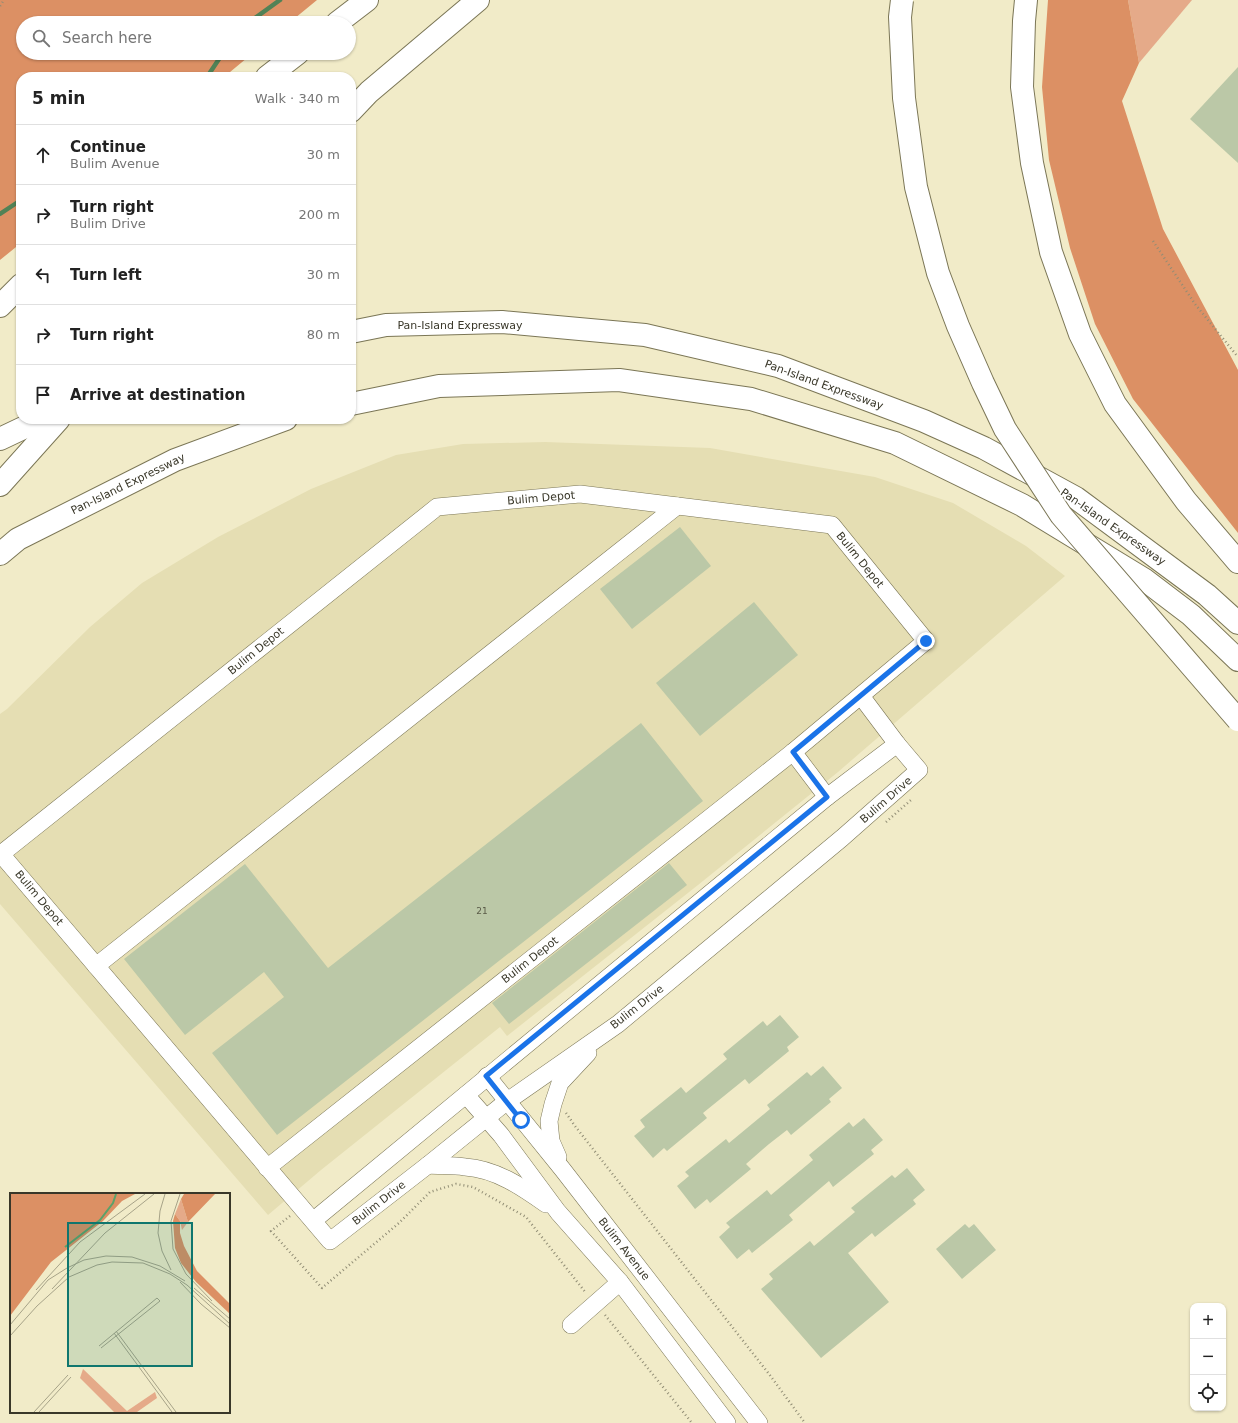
<!DOCTYPE html>
<meta charset="utf-8">
<style>
body{margin:0;font-family:"DejaVu Sans",sans-serif;background:#f2f2f2;color:#222}
.controls{position:absolute;right:12px;bottom:12px;display:grid;overflow:hidden;border-radius:8px;box-shadow:0 1px 3px #0004}
.controls button{width:36px;height:36px;display:grid;place-items:center;padding:0;border:0;border-bottom:1px solid #e0e0e0;background:#fff;color:#222;font:20px sans-serif}
.stop{position:absolute;width:12px;height:12px;margin:-9px;border:3px solid #1a73e8;border-radius:50%;background:#fff}
.stop.end{background:#1a73e8;border-color:#fff;box-shadow:0 1px 4px #0008}
.list{margin:0;padding:0;list-style:none}
h2{display:flex;justify-content:space-between;align-items:center;height:52px;margin:0;padding:0 16px;font-size:17px}
h2 small{font-size:13px;font-weight:400;color:#767676}
.list li{display:grid;grid-template-columns:26px 1fr auto;gap:12px;align-items:center;box-sizing:border-box;height:60px;padding:0 16px;border-top:1px solid #e0e0e0}
.list b{display:block;font-size:15px;white-space:nowrap}
.list p{margin:0;font-size:13px;white-space:nowrap;color:#767676}
.list em{font-size:13px;font-style:normal;color:#767676}
.icon{flex:none;width:22px;height:22px;fill:none;stroke:currentColor;stroke-width:2;stroke-linecap:round;stroke-linejoin:round}
.map{position:relative;flex:none;width:1238px;height:1423px;overflow:hidden}
.search{position:absolute;background:#fff;box-shadow:0 1px 3px #0004;left:16px;top:16px;width:340px;height:44px;display:flex;align-items:center;gap:10px;box-sizing:border-box;padding:0 14px;border-radius:22px;color:#767676;font-size:15px}
.panel{position:absolute;background:#fff;box-shadow:0 1px 3px #0004;left:16px;top:72px;width:340px;height:352px;border-radius:16px}
.map>svg:first-child{display:block}
.built{fill:#e5deb3}
.green{fill:#e5aa89}
.forest{fill:#dc9064}
.lines{fill:none;stroke-linecap:round;stroke-linejoin:round}
.stream{stroke:#518256;stroke-width:4.5}
.building{fill:#bbc8a7}
.minor-casing{stroke:#7b7656;stroke-width:18}
.highway-casing{stroke:#7b7656;stroke-width:24}
.path{stroke:#918d75;stroke-width:2.5;stroke-dasharray:1 3;stroke-linecap:butt}
.minor{stroke:#fff;stroke-width:17}
.highway{stroke:#fff;stroke-width:22}
.highway-bridge-casing{stroke:#7b7656;stroke-width:24;stroke-linecap:butt}
.highway-bridge{stroke:#fff;stroke-width:22}
.route{stroke:#1a73e8;stroke-width:5}
.labels{text-anchor:middle;dominant-baseline:central;stroke-width:4;stroke-linejoin:round;paint-order:stroke}
.number-label{font-size:9px;fill:#5a5b48}
.street-label{font-size:11px;fill:#393729;stroke:#fff}
.inset-river{fill:none;stroke:#5ba26a;stroke-width:2}
.inset-road{fill:none;stroke:#a7a388;stroke-width:1}
.view{fill:#0f766e;fill-opacity:0.15;stroke:#0f766e;stroke-width:2}
.inset-edge{fill:none;stroke:#393729;stroke-width:2}
</style>
<div class="map">
<svg width="1238" height="1423" viewBox="0 0 1238 1423">
<rect width="100%" height="100%" fill="#f1ebc8"/>
<path class="built" d="M 545,442 L 710,448 L 875,477 L 953,503 L 1026,546 L 1065,576 L 838,772 L 698,885 L 507,1036 L 500,1027 L 321,1170 L 268,1215 L 0,904 L 0,714 L 7,709 L 90,627 L 142,583 L 218,537 L 311,489 L 396,455 L 463,444 Z"/>
<path class="green" d="M 1128,0 L 1192,0 L 1139,63 Z"/>
<g class="forest">
<path d="M 0,0 L 317,0 L 289,23 L 23,23 L 23,53 L 253,53 L 224,77 L 21,77 L 21,243 L 0,260 Z"/>
<path d="M 1048,0 L 1128,0 L 1139,63 L 1122,101 L 1163,229 L 1238,370 L 1238,533 L 1133,399 L 1095,324 L 1070,248 L 1049,160 L 1042,87 Z"/>
</g>
<g class="lines">
<g class="stream">
<path d="M 248,23 L 280,0"/>
<path d="M 205,77 L 209,74 L 223,53"/>
<path d="M 0,214 L 21,200"/>
</g>
</g>
<g class="building">
<path d="M 1238,67 L 1238,163 L 1190,119 Z"/>
<path d="M 680,527 L 711,566 L 632,629 L 600,589 Z"/>
<path d="M 754,602 L 798,655 L 700,736 L 656,683 Z"/>
<path d="M 641,723 L 703,801 L 277,1135 L 212,1053 L 284,997 L 264,972 L 185,1035 L 124,959 L 245,864 L 328,968 Z"/>
<path d="M 669,863 L 687,885 L 509,1024 L 492,1003 Z"/>
<path d="M 780,1015 L 799,1037 L 787,1047 L 789,1051 L 749,1084 L 745,1079 L 703,1113 L 707,1118 L 667,1151 L 664,1148 L 653,1158 L 634,1136 L 645,1127 L 640,1120 L 681,1087 L 686,1093 L 727,1059 L 723,1054 L 763,1021 L 767,1026 Z"/>
<path d="M 823,1066 L 842,1088 L 829,1099 L 831,1102 L 791,1135 L 787,1130 L 769,1144 L 746,1164 L 751,1169 L 710,1203 L 707,1199 L 695,1209 L 677,1186 L 689,1176 L 685,1172 L 726,1139 L 729,1143 L 770,1109 L 767,1105 L 807,1072 L 811,1076 Z"/>
<path d="M 864,1118 L 883,1140 L 871,1150 L 874,1154 L 833,1187 L 829,1181 L 789,1215 L 793,1220 L 752,1253 L 749,1249 L 737,1259 L 719,1237 L 730,1227 L 726,1223 L 767,1190 L 771,1195 L 813,1160 L 809,1155 L 849,1122 L 853,1127 Z"/>
<path d="M 907,1168 L 925,1190 L 913,1200 L 916,1204 L 875,1237 L 872,1233 L 848,1253 L 889,1302 L 821,1358 L 761,1289 L 773,1279 L 769,1274 L 810,1241 L 814,1246 L 855,1212 L 851,1208 L 892,1175 L 895,1178 Z"/>
<path d="M 965,1224 L 969,1228 L 974,1224 L 996,1250 L 962,1279 L 936,1249 Z"/>
</g>
<g class="lines">
<defs>
<g id="minor">
<path d="M 861,696 L 897,744"/>
<path d="M 793,752 L 827,797"/>
<path d="M 96,966 L 677,506"/>
<path d="M 487,1076 L 563,1170 L 759,1423"/>
<path d="M 466,1095 L 501,1135 L 558,1212 L 620,1282 L 727,1423"/>
<path d="M 558,1157 L 551,1141 L 549,1121 L 553,1104 L 560,1083 L 588,1053"/>
<path d="M 428,1165 C 441,1166 453,1165 465,1167 C 496,1169 522,1187 546,1204"/>
<path d="M 267,1168 L 793,752 L 926,641 L 832,525 L 580,494 L 437,507 L 1,854 L 330,1241 L 428,1165 L 506,1102 L 618,1024 L 842,838 L 919,770 L 897,744 L 827,797 L 314,1220"/>
<path d="M 571,1325 L 620,1282"/>
</g>
<g id="highway">
<path d="M 1026,0 L 1024,21 L 1022,87 L 1032,163 L 1051,252 L 1080,334 L 1115,404 L 1186,501 L 1238,562"/>
<path d="M 337,23 L 367,0"/>
<path d="M 267,77 L 298,53"/>
<path d="M 351,111 L 369,92 L 478,0"/>
<path d="M 0,306 L 21,285"/>
<path d="M 351,332 L 386,325 L 502,322 L 645,335 L 778,366 L 924,421 L 984,448 L 1076,498 L 1207,595 L 1238,623"/>
<path d="M 351,404 L 439,386 L 619,380 L 751,399 L 895,443 L 1022,505 L 1145,580 L 1191,615 L 1238,660"/>
<path d="M 0,439 L 42,419"/>
<path d="M 0,485 L 59,419"/>
<path d="M 0,554 L 18,539 L 175,460 L 286,419"/>
</g>
</defs>
<use href="#minor" class="minor-casing"/>
<use href="#highway" class="highway-casing"/>
<g class="path">
<path d="M 0,6 L 4,0"/>
<path d="M 1153,241 L 1195,304 L 1238,357"/>
<path d="M 886,822 L 911,800"/>
<path d="M 566,1113 L 575,1126 L 769,1374 L 805,1423"/>
<path d="M 290,1216 L 271,1231 L 322,1288 L 399,1223 L 430,1192 L 456,1184 L 473,1187 L 526,1217 L 586,1293"/>
<path d="M 605,1315 L 692,1423"/>
</g>
<use href="#minor" class="minor"/>
<use href="#highway" class="highway"/>
<defs>
<path id="highway-bridge" d="M 902,0 L 900,17 L 904,98 L 916,187 L 938,273 L 958,326 L 983,383 L 1005,429 L 1061,515 L 1238,720"/>
</defs>
<use href="#highway-bridge" class="highway-bridge-casing"/>
<use href="#highway-bridge" class="highway-bridge"/>
</g>
<g class="lines">
<path class="route" d="M 521,1120 L 486,1076 L 827,797 L 793,752 L 926,641"/>
</g>
<g class="labels">
<g class="number-label">
<text x="482" y="911">21</text>
</g>
<g class="street-label">
<text x="460" y="325">Pan-Island Expressway</text>
<text transform="translate(824 385) rotate(20)">Pan-Island Expressway</text>
<text transform="translate(128 484) rotate(-26)">Pan-Island Expressway</text>
<text transform="translate(541 498) rotate(-5)">Bulim Depot</text>
<text transform="translate(1113 527) rotate(35)">Pan-Island Expressway</text>
<text transform="translate(860 560) rotate(51)">Bulim Depot</text>
<text transform="translate(256 651) rotate(-39)">Bulim Depot</text>
<text transform="translate(886 800) rotate(-41)">Bulim Drive</text>
<text transform="translate(39 898) rotate(50)">Bulim Depot</text>
<text transform="translate(530 960) rotate(-38)">Bulim Depot</text>
<text transform="translate(637 1007) rotate(-38)">Bulim Drive</text>
<text transform="translate(379 1203) rotate(-38)">Bulim Drive</text>
<text transform="translate(624 1249) rotate(52)">Bulim Avenue</text>
</g>
</g>
<g transform="translate(10 1193)">
<rect width="220" height="220" fill="#f1ebc8"/>
<path d="M 171,6 L 178,29 L 172,37 L 170,28 L 165,21 ZM 73,176 L 117,218 L 145,199 L 147,205 L 127,219 L 104,219 L 70,185 Z" fill="#e5aa89"/>
<path d="M 0,1 L 125,1 L 112,8 L 93,28 L 41,69 L 0,123 ZM 174,1 L 205,1 L 178,29 L 171,6 ZM 165,21 L 170,28 L 170,40 L 174,53 L 187,78 L 220,111 L 220,121 L 186,89 L 171,70 L 165,55 L 163,28 Z" fill="#dc9064"/>
<path class="inset-river" d="M 55,54 L 90,27 L 103,10 L 106,1"/>
<path class="inset-road" d="M 155,1 L 150,18 L 148,40 L 152,58 L 161,77M 170,1 L 161,28 L 163,56 L 176,81 L 202,108M 170,89 L 191,111 L 220,135M 184,95 L 220,126M 42,96 L 95,40 L 144,1M 26,97 L 70,49 L 135,1M 0,132 L 38,87 L 57,75 L 74,67 L 96,63 L 122,64 L 150,73 L 175,88M 106,138 L 166,219M 104,140 L 162,219M 0,143 L 27,113 L 59,84 L 87,72 L 102,69 L 133,70 L 160,81 L 177,92 L 220,131M 89,153 L 147,105 L 150,108M 91,155 L 150,108M 24,219 L 58,182M 29,219 L 61,184"/>
<path class="view" d="M 58,30 L 182,30 L 182,173 L 58,173 Z"/>
<rect width="220" height="220" class="inset-edge"/>
</g>
</svg>
<div class="controls">
<button>+</button>
<button>−</button>
<button><svg class="icon" aria-label="locate" viewBox="0 0 24 24"><circle cx="12" cy="12" r="6"/><path d="M12 2v4M12 18v4M2 12h4M18 12h4"/></svg></button>
</div>
<div class="stop" style="left:521px;top:1120px"></div>
<div class="stop end" style="left:926px;top:641px"></div>
<div class="search"><svg class="icon" aria-label="search" viewBox="0 0 24 24"><circle cx="10" cy="10" r="6"/><path d="M15 15l6 6"/></svg>Search here</div>
<section class="panel">
<h2>5 min<small>Walk · 340 m</small></h2>
<ul class="list">
<li><svg class="icon" aria-label="ahead" viewBox="0 0 24 24"><path d="M12 20V5M6 11l6-6 6 6"/></svg><div><b>Continue</b><p>Bulim Avenue</p></div><em>30 m</em></li>
<li><svg class="icon" aria-label="right" viewBox="0 0 24 24"><path d="M7 20v-9h11M14 6l5 5-5 5"/></svg><div><b>Turn right</b><p>Bulim Drive</p></div><em>200 m</em></li>
<li><svg class="icon" aria-label="left" viewBox="0 0 24 24"><path d="M17 20v-9H6M10 6l-5 5 5 5"/></svg><div><b>Turn left</b></div><em>30 m</em></li>
<li><svg class="icon" aria-label="right" viewBox="0 0 24 24"><path d="M7 20v-9h11M14 6l5 5-5 5"/></svg><div><b>Turn right</b></div><em>80 m</em></li>
<li><svg class="icon" aria-label="arrive" viewBox="0 0 24 24"><path d="M6 21V4h12l-3 4 3 4H6"/></svg><div><b>Arrive at destination</b></div></li>
</ul>
</section>
</div>
